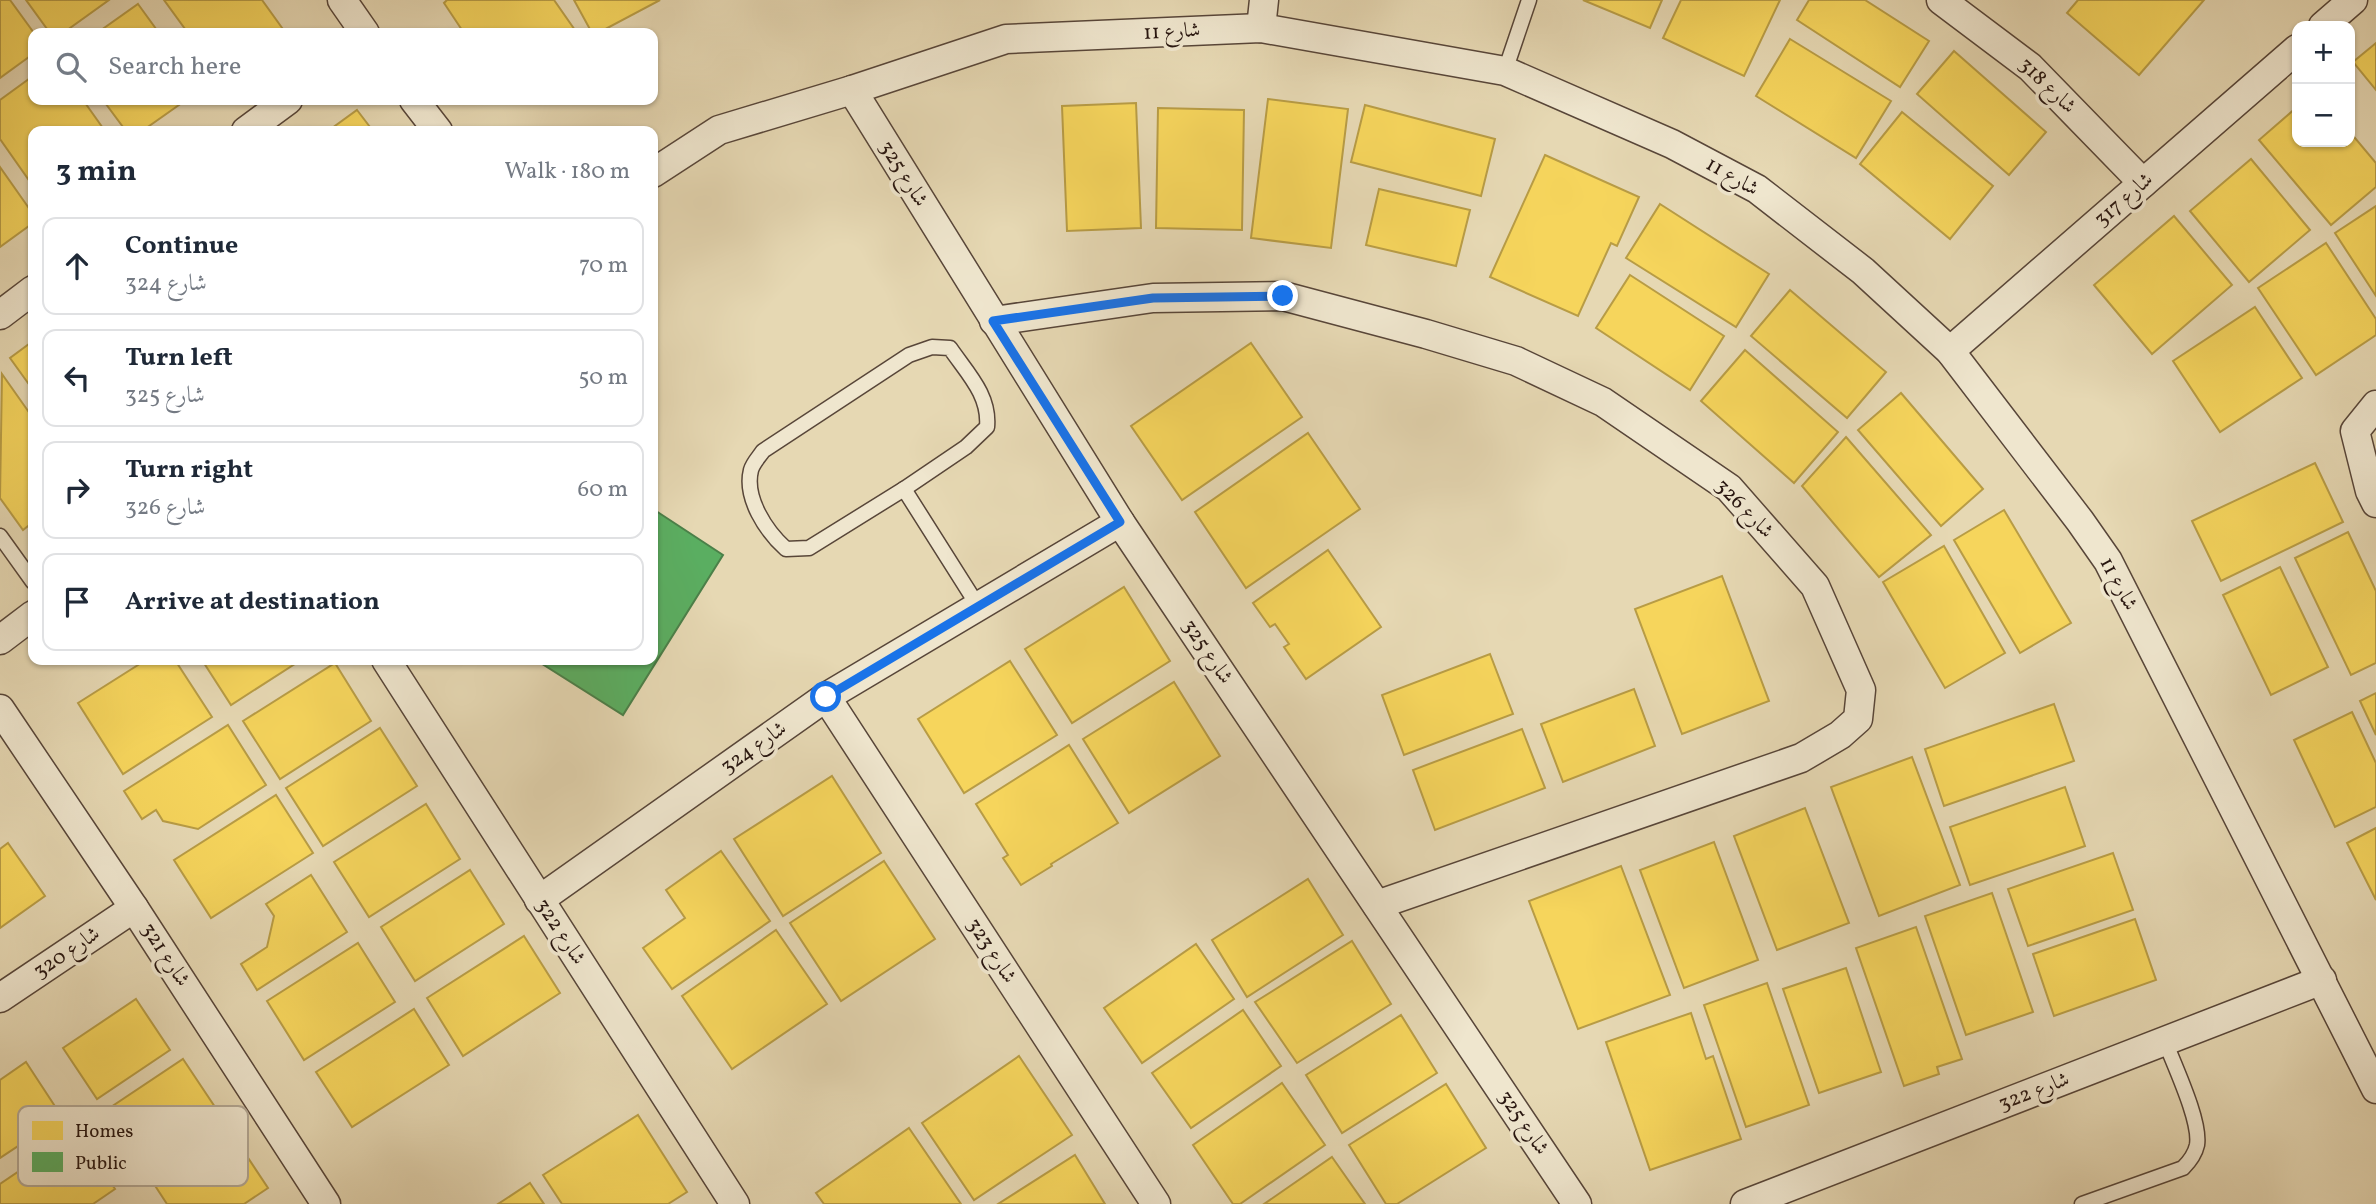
<!DOCTYPE html>
<meta charset="utf-8">
<style>
body{margin:0;font-family:Vollkorn,Amiri,serif;background:#f2f2f3;color:#1f2937}
.controls{position:absolute;right:21px;top:21px;display:grid;overflow:hidden;border-radius:14px;box-shadow:0 2px 5px #0004}
.controls button{width:63px;height:63px;display:grid;place-items:center;padding:0;border:0;border-bottom:2px solid #e0e1e3;background:#fff;color:#1f2937;font:35px sans-serif}
.stop{position:absolute;width:21px;height:21px;margin:-16px;border:5px solid #1a73e8;border-radius:50%;background:#fff}
.stop.end{background:#1a73e8;border-color:#fff;box-shadow:0 2px 7px #0008}
.list{margin:0;padding:0;list-style:none}
h2{display:flex;justify-content:space-between;align-items:center;height:91px;margin:0;padding:0 28px;font-size:30px}
h2 small{font-size:23px;font-weight:400;color:#747a83}
.list li{display:grid;grid-template-columns:46px 1fr auto;gap:21px;align-items:center;box-sizing:border-box;height:98px;margin:0 14px 14px;padding:0 14px;border:2px solid #e0e1e3;border-radius:14px}
.list b{display:block;font-size:26px;white-space:nowrap}
.list p{margin:0;font-size:23px;white-space:nowrap;color:#747a83}
.list em{font-size:23px;font-style:normal;color:#747a83}
.icon{flex:none;width:38px;height:38px;fill:none;stroke:currentColor;stroke-width:2;stroke-linecap:round;stroke-linejoin:round}
.map{position:relative;flex:none;width:2376px;height:1204px;overflow:hidden}
.search{position:absolute;background:#fff;box-shadow:0 2px 5px #0004;left:28px;top:28px;width:630px;height:77px;display:flex;align-items:center;gap:18px;box-sizing:border-box;padding:0 24px;border-radius:14px;color:#747a83;font-size:26px}
.panel{position:absolute;background:#fff;box-shadow:0 2px 5px #0004;left:28px;top:126px;width:630px;height:539px;border-radius:14px}
.map>svg:first-child{display:block}
.homes{fill:#f6d55c;stroke:#b89c45;stroke-width:2}
.public{fill:#5aae61;stroke:#4b8049;stroke-width:2}
.lines{fill:none;stroke-linecap:round;stroke-linejoin:round}
.lane-casing{stroke:#584639;stroke-width:17}
.street-casing{stroke:#584639;stroke-width:31}
.lane{stroke:#efe6ce;stroke-width:14}
.street{stroke:#efe6ce;stroke-width:28}
.route{stroke:#1a73e8;stroke-width:9}
.labels{text-anchor:middle;dominant-baseline:central;stroke-width:7;stroke-linejoin:round;paint-order:stroke}
.street-label{font-size:21px;fill:#281610;stroke:#efe6ce}
.key{fill:#efe6ce;stroke:#b3a895;stroke-width:2}
.key-label{font-size:19px;fill:#281610}
</style>
<div class="map">
<svg width="2376" height="1204" viewBox="0 0 2376 1204">
<rect width="100%" height="100%" fill="#e6d8b3"/>
<filter id="stains"><feTurbulence type="fractalNoise" baseFrequency=".00286" numOctaves="4"/><feColorMatrix values="0 0 0 0 .2 0 0 0 0 .09 0 0 0 0 .02 0 0 0 .5 -.17"/></filter>
<radialGradient id="worn" r=".72"><stop offset=".6" stop-color="#630" stop-opacity="0"/><stop offset="1" stop-color="#630" stop-opacity=".3"/></radialGradient>
<g class="homes">
<path d="M 0,0 L 10,0 L 34,33 L 33,54 L 0,78 Z"/>
<path d="M 26,0 L 109,0 L 63,33 L 50,33 Z"/>
<path d="M 164,0 L 262,0 L 285,32 L 188,33 Z"/>
<path d="M 447,0 L 554,0 L 577,33 L 464,33 L 444,3 Z"/>
<path d="M 574,0 L 660,0 L 598,33 L 592,33 Z"/>
<path d="M 1583,0 L 1662,0 L 1650,28 Z"/>
<path d="M 1681,0 L 1780,0 L 1744,76 L 1663,38 Z"/>
<path d="M 1809,0 L 1865,0 L 1929,41 L 1900,87 L 1797,20 Z"/>
<path d="M 2078,0 L 2204,0 L 2139,75 L 2067,13 Z"/>
<path d="M 138,4 L 159,33 L 97,33 Z"/>
<path d="M 1790,39 L 1891,101 L 1856,158 L 1756,96 Z"/>
<path d="M 2376,43 L 2376,90 L 2353,62 Z"/>
<path d="M 1954,51 L 2046,132 L 2009,175 L 1917,94 Z"/>
<path d="M 33,76 L 33,100 L 83,100 L 105,131 L 33,131 L 33,186 L 0,139 L 0,100 Z"/>
<path d="M 1268,99 L 1348,109 L 1331,248 L 1251,238 Z"/>
<path d="M 103,100 L 186,100 L 142,131 L 126,131 Z"/>
<path d="M 1136,103 L 1141,228 L 1067,231 L 1062,106 Z"/>
<path d="M 1365,105 L 1495,139 L 1481,196 L 1351,162 Z"/>
<path d="M 2297,107 L 2297,142 L 2350,142 L 2350,132 L 2376,163 L 2376,187 L 2331,225 L 2259,140 Z"/>
<path d="M 1158,108 L 1244,110 L 1242,230 L 1156,228 Z"/>
<path d="M 357,110 L 373,131 L 328,131 Z"/>
<path d="M 1902,112 L 1993,186 L 1950,239 L 1860,164 Z"/>
<path d="M 1545,155 L 1639,197 L 1617,246 L 1611,243 L 1578,316 L 1490,277 Z"/>
<path d="M 2251,159 L 2310,230 L 2249,282 L 2190,211 Z"/>
<path d="M 0,167 L 33,214 L 33,223 L 0,247 Z"/>
<path d="M 1379,189 L 1470,210 L 1456,266 L 1366,245 Z"/>
<path d="M 1660,204 L 1769,274 L 1736,327 L 1626,258 Z"/>
<path d="M 2376,206 L 2376,296 L 2335,233 Z"/>
<path d="M 2174,216 L 2232,285 L 2152,354 L 2094,285 Z"/>
<path d="M 2326,243 L 2376,319 L 2376,335 L 2316,375 L 2258,288 Z"/>
<path d="M 1630,275 L 1724,336 L 1690,390 L 1596,328 Z"/>
<path d="M 1790,290 L 1886,372 L 1847,418 L 1751,336 Z"/>
<path d="M 2255,307 L 2302,378 L 2220,432 L 2173,361 Z"/>
<path d="M 33,341 L 33,390 L 10,358 Z"/>
<path d="M 1251,343 L 1302,417 L 1182,500 L 1131,426 Z"/>
<path d="M 1745,350 L 1838,432 L 1794,483 L 1701,401 Z"/>
<path d="M 2,374 L 33,418 L 33,522 L 23,530 L 0,498 Z"/>
<path d="M 1901,393 L 1983,489 L 1941,526 L 1858,430 Z"/>
<path d="M 1308,433 L 1360,509 L 1246,588 L 1195,512 Z"/>
<path d="M 1846,437 L 1931,535 L 1879,577 L 1802,486 Z"/>
<path d="M 2315,463 L 2343,522 L 2221,581 L 2192,521 Z"/>
<path d="M 2004,510 L 2071,623 L 2020,653 L 1954,540 Z"/>
<path d="M 2348,532 L 2376,591 L 2376,663 L 2351,675 L 2295,558 Z"/>
<path d="M 1944,546 L 2005,653 L 1945,688 L 1883,582 Z"/>
<path d="M 1328,550 L 1381,627 L 1306,679 L 1284,647 L 1289,644 L 1275,624 L 1270,627 L 1253,603 Z"/>
<path d="M 2280,567 L 2328,667 L 2271,695 L 2223,595 Z"/>
<path d="M 1722,576 L 1769,701 L 1682,734 L 1635,609 Z"/>
<path d="M 1124,587 L 1170,661 L 1072,723 L 1025,649 Z"/>
<path d="M 1490,654 L 1513,714 L 1404,755 L 1382,695 Z"/>
<path d="M 146,660 L 175,660 L 212,717 L 123,774 L 78,703 Z"/>
<path d="M 202,660 L 301,660 L 231,705 Z"/>
<path d="M 1010,661 L 1057,735 L 964,793 L 918,719 Z"/>
<path d="M 335,663 L 371,721 L 280,779 L 243,721 Z"/>
<path d="M 1174,682 L 1220,756 L 1129,813 L 1083,739 Z"/>
<path d="M 1634,689 L 1655,746 L 1563,782 L 1541,724 Z"/>
<path d="M 2376,693 L 2376,735 L 2360,701 Z"/>
<path d="M 2054,704 L 2074,761 L 1944,806 L 1925,749 Z"/>
<path d="M 2352,712 L 2376,763 L 2376,807 L 2335,827 L 2294,740 Z"/>
<path d="M 228,725 L 266,785 L 198,829 L 163,821 L 156,810 L 142,819 L 124,791 Z"/>
<path d="M 380,728 L 417,786 L 323,846 L 286,788 Z"/>
<path d="M 1522,729 L 1545,788 L 1435,830 L 1413,770 Z"/>
<path d="M 1069,745 L 1118,823 L 1051,864 L 1052,866 L 1021,885 L 1003,858 L 1008,855 L 976,804 Z"/>
<path d="M 1912,757 L 1960,885 L 1879,916 L 1831,787 Z"/>
<path d="M 832,776 L 881,853 L 783,916 L 734,839 Z"/>
<path d="M 2065,787 L 2085,846 L 1970,885 L 1950,827 Z"/>
<path d="M 276,795 L 313,853 L 211,918 L 174,860 Z"/>
<path d="M 426,804 L 460,859 L 369,917 L 334,862 Z"/>
<path d="M 1805,808 L 1849,923 L 1777,950 L 1734,836 Z"/>
<path d="M 2376,828 L 2376,900 L 2347,843 Z"/>
<path d="M 1714,842 L 1758,960 L 1684,988 L 1640,870 Z"/>
<path d="M 8,843 L 45,896 L 0,928 L 0,849 Z"/>
<path d="M 721,851 L 770,921 L 672,989 L 643,948 L 685,918 L 666,890 Z"/>
<path d="M 2113,853 L 2133,910 L 2028,946 L 2008,889 Z"/>
<path d="M 884,861 L 935,939 L 841,1001 L 790,923 Z"/>
<path d="M 1621,866 L 1670,995 L 1578,1029 L 1529,901 Z"/>
<path d="M 470,870 L 504,924 L 415,981 L 381,927 Z"/>
<path d="M 311,875 L 347,932 L 257,990 L 241,964 L 267,947 L 274,916 L 266,904 Z"/>
<path d="M 1308,879 L 1343,935 L 1247,997 L 1212,940 Z"/>
<path d="M 1992,893 L 2033,1012 L 1966,1035 L 1925,916 Z"/>
<path d="M 2135,919 L 2156,980 L 2054,1016 L 2033,954 Z"/>
<path d="M 1916,927 L 1962,1059 L 1937,1067 L 1939,1074 L 1904,1086 L 1856,948 Z"/>
<path d="M 776,930 L 827,1004 L 732,1069 L 682,996 Z"/>
<path d="M 524,936 L 560,993 L 463,1056 L 427,998 Z"/>
<path d="M 1352,941 L 1391,1004 L 1297,1063 L 1255,1002 Z"/>
<path d="M 358,943 L 395,1002 L 304,1060 L 267,1001 Z"/>
<path d="M 1196,944 L 1234,999 L 1142,1063 L 1104,1008 Z"/>
<path d="M 1846,968 L 1881,1072 L 1819,1093 L 1783,989 Z"/>
<path d="M 1767,983 L 1809,1105 L 1746,1127 L 1704,1005 Z"/>
<path d="M 136,999 L 170,1050 L 97,1099 L 63,1048 Z"/>
<path d="M 414,1009 L 449,1065 L 352,1127 L 316,1072 Z"/>
<path d="M 1243,1010 L 1281,1066 L 1191,1128 L 1152,1073 Z"/>
<path d="M 1691,1013 L 1706,1059 L 1713,1056 L 1741,1139 L 1650,1170 L 1606,1042 Z"/>
<path d="M 1401,1015 L 1437,1073 L 1342,1133 L 1306,1075 Z"/>
<path d="M 1019,1056 L 1072,1135 L 974,1200 L 922,1123 Z"/>
<path d="M 183,1059 L 223,1119 L 130,1181 L 90,1121 Z"/>
<path d="M 26,1062 L 62,1117 L 0,1158 L 0,1080 Z"/>
<path d="M 1282,1083 L 1325,1145 L 1240,1204 L 1233,1204 L 1193,1145 Z"/>
<path d="M 1446,1084 L 1486,1148 L 1397,1204 L 1386,1204 L 1349,1145 Z"/>
<path d="M 638,1115 L 687,1192 L 668,1204 L 562,1204 L 543,1175 Z"/>
<path d="M 909,1128 L 961,1204 L 824,1204 L 816,1193 Z"/>
<path d="M 229,1129 L 268,1188 L 244,1204 L 167,1204 L 152,1181 Z"/>
<path d="M 77,1132 L 115,1189 L 93,1204 L 0,1204 L 0,1184 Z"/>
<path d="M 1075,1155 L 1105,1204 L 998,1204 Z"/>
<path d="M 1332,1157 L 1365,1204 L 1264,1204 Z"/>
<path d="M 530,1183 L 544,1204 L 498,1204 Z"/>
</g>
<path class="public" d="M 653,509 L 723,555 L 623,715 L 536,660 L 653,660 Z"/>
<g class="lines">
<defs>
<g id="lane">
<path d="M 1505,71 L 1529,0"/>
<path d="M 932,347 L 950,348 C 967,373 990,395 987,427 L 966,447 L 904,489 L 809,548 L 786,549 C 766,531 744,498 751,470 C 753,463 759,457 763,451 L 909,355 Z"/>
<path d="M 904,489 L 978,606"/>
<path d="M 0,536 L 33,582"/>
<path d="M 2082,1204 L 2183,1168 C 2190,1161 2195,1154 2197,1145 C 2201,1121 2174,1065 2165,1041"/>
</g>
<g id="street">
<path d="M 342,0 L 365,33"/>
<path d="M 1941,0 L 2030,67 L 2143,183"/>
<path d="M 2323,26 L 2353,0"/>
<path d="M 1261,28 L 1264,0"/>
<path d="M 852,90 L 1120,522 L 1577,1204"/>
<path d="M 414,100 L 438,131"/>
<path d="M 246,131 L 288,100"/>
<path d="M 653,173 L 719,130 L 852,90 L 1006,39 L 1261,28 L 1505,71 L 1672,144 L 1757,189 L 1863,271 L 1950,351 L 2080,521 L 2108,561 L 2376,1089"/>
<path d="M 0,315 L 33,290"/>
<path d="M 994,321 L 1153,298 L 1283,296 L 1426,334 L 1516,361 L 1603,402 L 1729,488 L 1815,586 L 1861,690 L 1858,719 L 1840,735 L 1801,758 L 1377,905"/>
<path d="M 1950,351 L 2297,49"/>
<path d="M 2376,405 L 2355,431 L 2370,491 L 2376,503"/>
<path d="M 0,640 L 33,615"/>
<path d="M 386,660 L 735,1204"/>
<path d="M 826,697 L 1156,1204"/>
<path d="M 0,709 L 134,908 L 326,1204"/>
<path d="M 539,900 L 826,697 L 1120,522"/>
<path d="M 0,998 L 134,908"/>
<path d="M 1745,1204 L 2322,980"/>
</g>
</defs>
<use href="#lane" class="lane-casing"/>
<use href="#street" class="street-casing"/>
<use href="#lane" class="lane"/>
<use href="#street" class="street"/>
</g>
<g class="lines">
<path class="route" d="M 826,697 L 1120,522 L 993,321 L 1153,298 L 1283,296"/>
</g>
<g class="labels">
<g class="street-label">
<text transform="translate(1172 32) rotate(-3)">شارع 11</text>
<text transform="translate(2047 86) rotate(44)">شارع 318</text>
<text transform="translate(903 174) rotate(58)">شارع 325</text>
<text transform="translate(1732 177) rotate(30)">شارع 11</text>
<text transform="translate(2124 200) rotate(-41)">شارع 317</text>
<text transform="translate(1744 509) rotate(46)">شارع 326</text>
<text transform="translate(2118 584) rotate(62)">شارع 11</text>
<text transform="translate(1207 652) rotate(56)">شارع 325</text>
<text transform="translate(754 748) rotate(-35)">شارع 324</text>
<text transform="translate(560 932) rotate(57)">شارع 322</text>
<text transform="translate(991 951) rotate(57)">شارع 323</text>
<text transform="translate(67 953) rotate(-34)">شارع 320</text>
<text transform="translate(165 955) rotate(57)">شارع 321</text>
<text transform="translate(2034 1092) rotate(-21)">شارع 322</text>
<text transform="translate(1523 1123) rotate(56)">شارع 325</text>
</g>
</g>
<rect x="18" y="1106" width="230" height="80" rx="10" class="key"/>
<rect x="32" y="1121" width="31" height="19" fill="#f6d55c"/>
<rect x="32" y="1152" width="31" height="20" fill="#5aae61"/>
<g class="key-label">
<text x="75" y="1137">Homes</text>
<text x="75" y="1169">Public</text>
</g>
<rect width="100%" height="100%" filter="url(#stains)"/>
<rect width="100%" height="100%" fill="url(#worn)"/>
</svg>
<div class="controls">
<button>+</button>
<button>−</button>
</div>
<div class="stop" style="left:826px;top:697px"></div>
<div class="stop end" style="left:1283px;top:296px"></div>
<div class="search"><svg class="icon" aria-label="search" viewBox="0 0 24 24"><circle cx="10" cy="10" r="6"/><path d="M15 15l6 6"/></svg>Search here</div>
<section class="panel">
<h2>3 min<small>Walk · 180 m</small></h2>
<ul class="list">
<li><svg class="icon" aria-label="ahead" viewBox="0 0 24 24"><path d="M12 20V5M6 11l6-6 6 6"/></svg><div><b>Continue</b><p>شارع 324</p></div><em>70 m</em></li>
<li><svg class="icon" aria-label="left" viewBox="0 0 24 24"><path d="M17 20v-9H6M10 6l-5 5 5 5"/></svg><div><b>Turn left</b><p>شارع 325</p></div><em>50 m</em></li>
<li><svg class="icon" aria-label="right" viewBox="0 0 24 24"><path d="M7 20v-9h11M14 6l5 5-5 5"/></svg><div><b>Turn right</b><p>شارع 326</p></div><em>60 m</em></li>
<li><svg class="icon" aria-label="arrive" viewBox="0 0 24 24"><path d="M6 21V4h12l-3 4 3 4H6"/></svg><div><b>Arrive at destination</b></div></li>
</ul>
</section>
</div>
